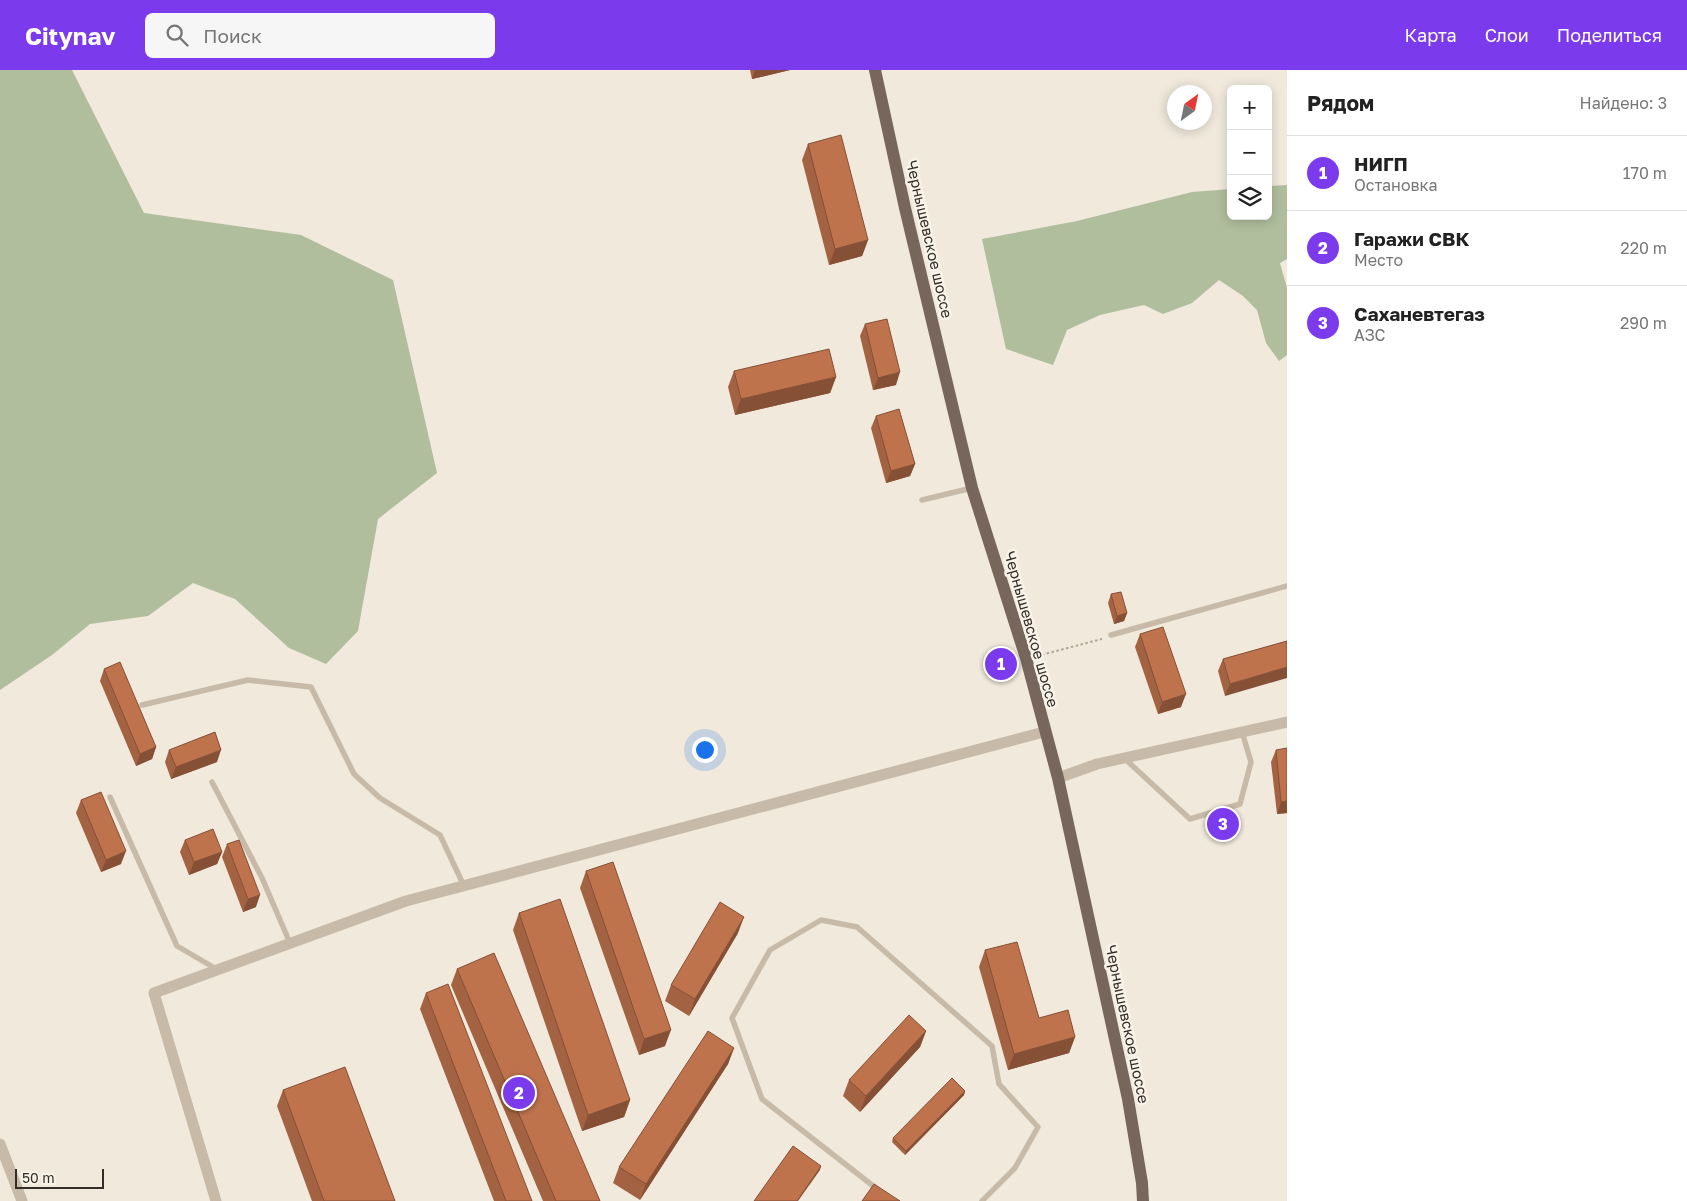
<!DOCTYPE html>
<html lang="ru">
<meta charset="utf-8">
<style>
body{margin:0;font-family:"Golos Text",sans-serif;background:#f6f6f6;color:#222}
.controls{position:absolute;right:15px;top:15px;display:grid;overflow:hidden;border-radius:8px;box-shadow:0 2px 12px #0003}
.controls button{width:45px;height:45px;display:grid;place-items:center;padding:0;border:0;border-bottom:1px solid #e0e0e0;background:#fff;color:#222;font:25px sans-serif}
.compass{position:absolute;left:1167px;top:15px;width:45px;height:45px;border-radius:50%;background:#fff;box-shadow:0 2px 12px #0003;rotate:33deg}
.scale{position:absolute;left:15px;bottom:12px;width:89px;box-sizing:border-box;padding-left:5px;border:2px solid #352e28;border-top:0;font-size:14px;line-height:18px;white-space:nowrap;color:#352e28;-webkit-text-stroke:4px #f8f3e8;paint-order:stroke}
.you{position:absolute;left:704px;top:679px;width:18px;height:18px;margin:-12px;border:4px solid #fff;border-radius:50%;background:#1a73e8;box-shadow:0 0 0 8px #1a73e833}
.badge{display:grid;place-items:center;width:32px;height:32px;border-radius:50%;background:#7c3aed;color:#fff;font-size:16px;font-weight:700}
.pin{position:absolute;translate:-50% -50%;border:2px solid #fff;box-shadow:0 1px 5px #0006}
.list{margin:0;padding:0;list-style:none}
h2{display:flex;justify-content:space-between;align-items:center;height:65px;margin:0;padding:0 20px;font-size:21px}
h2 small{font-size:16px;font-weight:400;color:#767676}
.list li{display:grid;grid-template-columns:32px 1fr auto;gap:15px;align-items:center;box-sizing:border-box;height:75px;padding:0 20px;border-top:1px solid #e0e0e0}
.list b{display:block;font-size:19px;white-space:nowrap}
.list p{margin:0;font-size:16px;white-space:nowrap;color:#767676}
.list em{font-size:16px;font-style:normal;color:#767676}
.icon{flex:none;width:28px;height:28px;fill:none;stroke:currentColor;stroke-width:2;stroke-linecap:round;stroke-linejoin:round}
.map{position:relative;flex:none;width:1287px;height:1131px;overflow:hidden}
header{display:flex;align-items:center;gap:30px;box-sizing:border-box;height:70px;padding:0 25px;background:#7c3aed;color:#fff}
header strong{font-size:24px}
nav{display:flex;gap:28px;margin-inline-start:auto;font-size:18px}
.search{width:350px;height:45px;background:#f6f6f6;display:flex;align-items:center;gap:12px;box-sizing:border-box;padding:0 18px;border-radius:8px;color:#767676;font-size:19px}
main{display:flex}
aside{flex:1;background:#fff}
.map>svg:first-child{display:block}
.green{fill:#b0be9d}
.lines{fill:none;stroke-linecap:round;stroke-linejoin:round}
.path{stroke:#b3a493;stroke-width:2;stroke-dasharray:2.5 2.5;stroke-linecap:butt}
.service{stroke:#c8baa9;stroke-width:5.5}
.minor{stroke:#c8baa9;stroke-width:11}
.primary{stroke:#76665b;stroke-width:12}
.wall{fill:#a36342}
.shaded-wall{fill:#855036}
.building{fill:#be734d;stroke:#855036}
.labels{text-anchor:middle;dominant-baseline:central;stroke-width:5;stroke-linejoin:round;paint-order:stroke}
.street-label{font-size:15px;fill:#352e28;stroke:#f8f3e8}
</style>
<header>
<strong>Citynav</strong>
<div class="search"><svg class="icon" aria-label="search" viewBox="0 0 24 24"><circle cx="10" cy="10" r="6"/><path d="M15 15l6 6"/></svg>Поиск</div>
<nav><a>Карта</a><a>Слои</a><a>Поделиться</a></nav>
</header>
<main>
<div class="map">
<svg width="1287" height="1131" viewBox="0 0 1287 1131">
<rect width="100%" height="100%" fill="#f0e9dc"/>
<g class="green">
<path d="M 0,0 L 72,0 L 144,143 L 301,165 L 393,210 L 437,403 L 378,449 L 358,561 L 326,594 L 289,578 L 235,529 L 193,513 L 148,546 L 90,554 L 52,585 L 0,620 Z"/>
<path d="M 1287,115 L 1287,189 L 1280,193 L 1287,218 L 1287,285 L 1279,291 L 1266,273 L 1257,240 L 1243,226 L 1219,210 L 1192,233 L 1163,244 L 1144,235 L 1100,245 L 1067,260 L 1053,295 L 1006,279 L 982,169 L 1077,151 L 1192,122 L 1231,119 L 1231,146 L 1268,146 L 1268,116 Z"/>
</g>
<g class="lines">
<path class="path" d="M 1037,586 L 1102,569"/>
<g class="service">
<path d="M 922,430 L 972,418"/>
<path d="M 1111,565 L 1287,516"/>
<path d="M 142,635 L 248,610 L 311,617 L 354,704 L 380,728 L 440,765 L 464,816"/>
<path d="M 1124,688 L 1190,749 L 1240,734 L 1251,692 L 1242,662"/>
<path d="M 212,712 L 262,808 L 290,873"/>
<path d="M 110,727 L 177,876 L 218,900"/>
<path d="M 877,1119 L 762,1029 L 732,948 L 770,880 L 821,850 L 857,857 L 992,976 L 999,1014 L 1038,1057 L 1015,1098 L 982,1131"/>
</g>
<g class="minor">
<path d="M 1058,708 L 1097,694 L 1287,652"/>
<path d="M 0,1074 L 22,1131"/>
<path d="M 216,1131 L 154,923 L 406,831 L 1044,662"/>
</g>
<path class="primary" d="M 875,0 L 905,138 L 972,418 L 1026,588 L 1058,708 L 1128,1029 L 1142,1113 L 1143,1131"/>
</g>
<g class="wall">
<path d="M 750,0 L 790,0 L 752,9 Z"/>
<path d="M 808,74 L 868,170 L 862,186 L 829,195 L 802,90 Z"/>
<path d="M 865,254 L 896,315 L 873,320 L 860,266 Z"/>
<path d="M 734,301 L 836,307 L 830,323 L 735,345 L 728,317 Z"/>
<path d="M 876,346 L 915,394 L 910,406 L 886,413 L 871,358 Z"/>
<path d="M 1111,524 L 1127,543 L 1124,551 L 1114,554 L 1108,533 Z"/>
<path d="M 1140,564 L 1181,637 L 1158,644 L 1135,577 Z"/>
<path d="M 1287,571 L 1225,626 L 1218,601 L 1223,589 Z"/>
<path d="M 104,599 L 156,677 L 152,689 L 136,696 L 100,611 Z"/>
<path d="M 169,680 L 217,692 L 171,709 L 165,692 Z"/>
<path d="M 1276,680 L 1287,743 L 1277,744 L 1271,692 Z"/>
<path d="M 81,730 L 121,794 L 101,802 L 76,743 Z"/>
<path d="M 185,770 L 222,782 L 217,794 L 189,805 L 180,782 Z"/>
<path d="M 227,774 L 256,837 L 243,842 L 222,787 Z"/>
<path d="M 586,801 L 665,976 L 639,985 L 580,818 Z"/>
<path d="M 519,843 L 630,1030 L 624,1047 L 582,1061 L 513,860 Z"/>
<path d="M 738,863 L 689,946 L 665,931 L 671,915 Z"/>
<path d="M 985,880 L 1039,948 L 1075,967 L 1069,983 L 1008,1000 L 979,897 Z"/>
<path d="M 457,899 L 600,1131 L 543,1131 L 451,915 Z"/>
<path d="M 426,923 L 532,1131 L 494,1131 L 420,939 Z"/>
<path d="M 926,961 L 920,977 L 860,1042 L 843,1026 L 849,1010 Z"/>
<path d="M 734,978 L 728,994 L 640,1130 L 613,1113 L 619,1097 Z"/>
<path d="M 283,1020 L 395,1131 L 312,1131 L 277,1036 Z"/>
<path d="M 965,1021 L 964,1025 L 905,1085 L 892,1072 L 893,1068 Z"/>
</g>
<g class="shaded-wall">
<path d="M 755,0 L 790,0 L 752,9 Z"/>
<path d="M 868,170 L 862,186 L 829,195 L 835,179 Z"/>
<path d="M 900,302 L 896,315 L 873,320 L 878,308 Z"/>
<path d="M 836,307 L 830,323 L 735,345 L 741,329 Z"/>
<path d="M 915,394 L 910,406 L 886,413 L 891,401 Z"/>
<path d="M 1127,543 L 1124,551 L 1114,554 L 1117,546 Z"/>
<path d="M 1287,597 L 1287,608 L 1225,626 L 1230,614 Z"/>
<path d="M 1186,624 L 1181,637 L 1158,644 L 1162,632 Z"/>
<path d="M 156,677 L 152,689 L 136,696 L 140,684 Z"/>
<path d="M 221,680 L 217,692 L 171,709 L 176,697 Z"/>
<path d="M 1287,731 L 1287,743 L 1277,744 L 1281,732 Z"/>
<path d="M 126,781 L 121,794 L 101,802 L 106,790 Z"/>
<path d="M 222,782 L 217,794 L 189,805 L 194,792 Z"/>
<path d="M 260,825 L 256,837 L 243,842 L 248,829 Z"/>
<path d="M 744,847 L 738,863 L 689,946 L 695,929 Z"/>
<path d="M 671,960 L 665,976 L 639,985 L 644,969 Z"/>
<path d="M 926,961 L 920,977 L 860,1042 L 866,1026 Z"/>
<path d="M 1075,967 L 1069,983 L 1008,1000 L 1014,984 Z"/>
<path d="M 734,978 L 728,994 L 640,1130 L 646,1114 Z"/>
<path d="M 965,1021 L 964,1025 L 905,1085 L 906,1081 Z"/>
<path d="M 630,1030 L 624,1047 L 582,1061 L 588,1045 Z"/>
<path d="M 821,1096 L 820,1100 L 798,1131 L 797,1131 Z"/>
</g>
<g class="building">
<path d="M 841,65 L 868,170 L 835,179 L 808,74 Z"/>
<path d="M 887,249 L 900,302 L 878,308 L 865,254 Z"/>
<path d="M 829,279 L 836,307 L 741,329 L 734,301 Z"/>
<path d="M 899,339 L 915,394 L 891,401 L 876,346 Z"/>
<path d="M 1121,522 L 1127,543 L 1117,546 L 1111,524 Z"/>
<path d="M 1163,557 L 1186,624 L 1162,632 L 1140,564 Z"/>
<path d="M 1287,571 L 1287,597 L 1230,614 L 1223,589 Z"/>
<path d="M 120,592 L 156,677 L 140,684 L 104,599 Z"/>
<path d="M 215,662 L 221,680 L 176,697 L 169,680 Z"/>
<path d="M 1287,678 L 1287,731 L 1281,732 L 1276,680 Z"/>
<path d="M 101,722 L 126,781 L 106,790 L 81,730 Z"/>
<path d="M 213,759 L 222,782 L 194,792 L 185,770 Z"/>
<path d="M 239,770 L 260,825 L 248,829 L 227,774 Z"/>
<path d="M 613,792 L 671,960 L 644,969 L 586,801 Z"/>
<path d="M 560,829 L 630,1030 L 588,1045 L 519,843 Z"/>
<path d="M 720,832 L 744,847 L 695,929 L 671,915 Z"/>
<path d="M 1017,872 L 1039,948 L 1068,940 L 1075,967 L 1014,984 L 985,880 Z"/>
<path d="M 494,883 L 600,1131 L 556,1131 L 457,899 Z"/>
<path d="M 448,914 L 532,1131 L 506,1131 L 426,923 Z"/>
<path d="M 909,945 L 926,961 L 866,1026 L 849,1010 Z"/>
<path d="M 708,961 L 734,978 L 646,1114 L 619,1097 Z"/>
<path d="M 345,997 L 395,1131 L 324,1131 L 283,1020 Z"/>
<path d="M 952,1008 L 965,1021 L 906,1081 L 893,1068 Z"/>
<path d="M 793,1076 L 821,1096 L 797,1131 L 754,1131 Z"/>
<path d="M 874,1114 L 900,1131 L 862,1131 Z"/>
</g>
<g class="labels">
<g class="street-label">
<text transform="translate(930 169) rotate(77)">Чернышевское шоссе</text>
<text transform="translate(1032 559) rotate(74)">Чернышевское шоссе</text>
<text transform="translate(1128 954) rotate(78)">Чернышевское шоссе</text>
</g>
</g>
</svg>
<div class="controls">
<button>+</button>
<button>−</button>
<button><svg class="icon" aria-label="layers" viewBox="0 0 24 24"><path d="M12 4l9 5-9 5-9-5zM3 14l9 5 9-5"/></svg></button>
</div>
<svg class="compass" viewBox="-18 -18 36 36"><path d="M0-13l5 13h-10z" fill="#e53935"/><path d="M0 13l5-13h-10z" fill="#767676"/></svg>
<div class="scale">50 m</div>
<div class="you"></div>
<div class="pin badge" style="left:1001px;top:594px">1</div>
<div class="pin badge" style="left:519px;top:1023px">2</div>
<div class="pin badge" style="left:1223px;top:754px">3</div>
</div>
<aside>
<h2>Рядом<small>Найдено: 3</small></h2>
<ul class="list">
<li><span class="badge">1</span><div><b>НИГП</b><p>Остановка</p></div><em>170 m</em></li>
<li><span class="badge">2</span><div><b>Гаражи СВК</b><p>Место</p></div><em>220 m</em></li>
<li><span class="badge">3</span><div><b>Саханевтегаз</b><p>АЗС</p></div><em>290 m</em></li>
</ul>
</aside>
</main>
